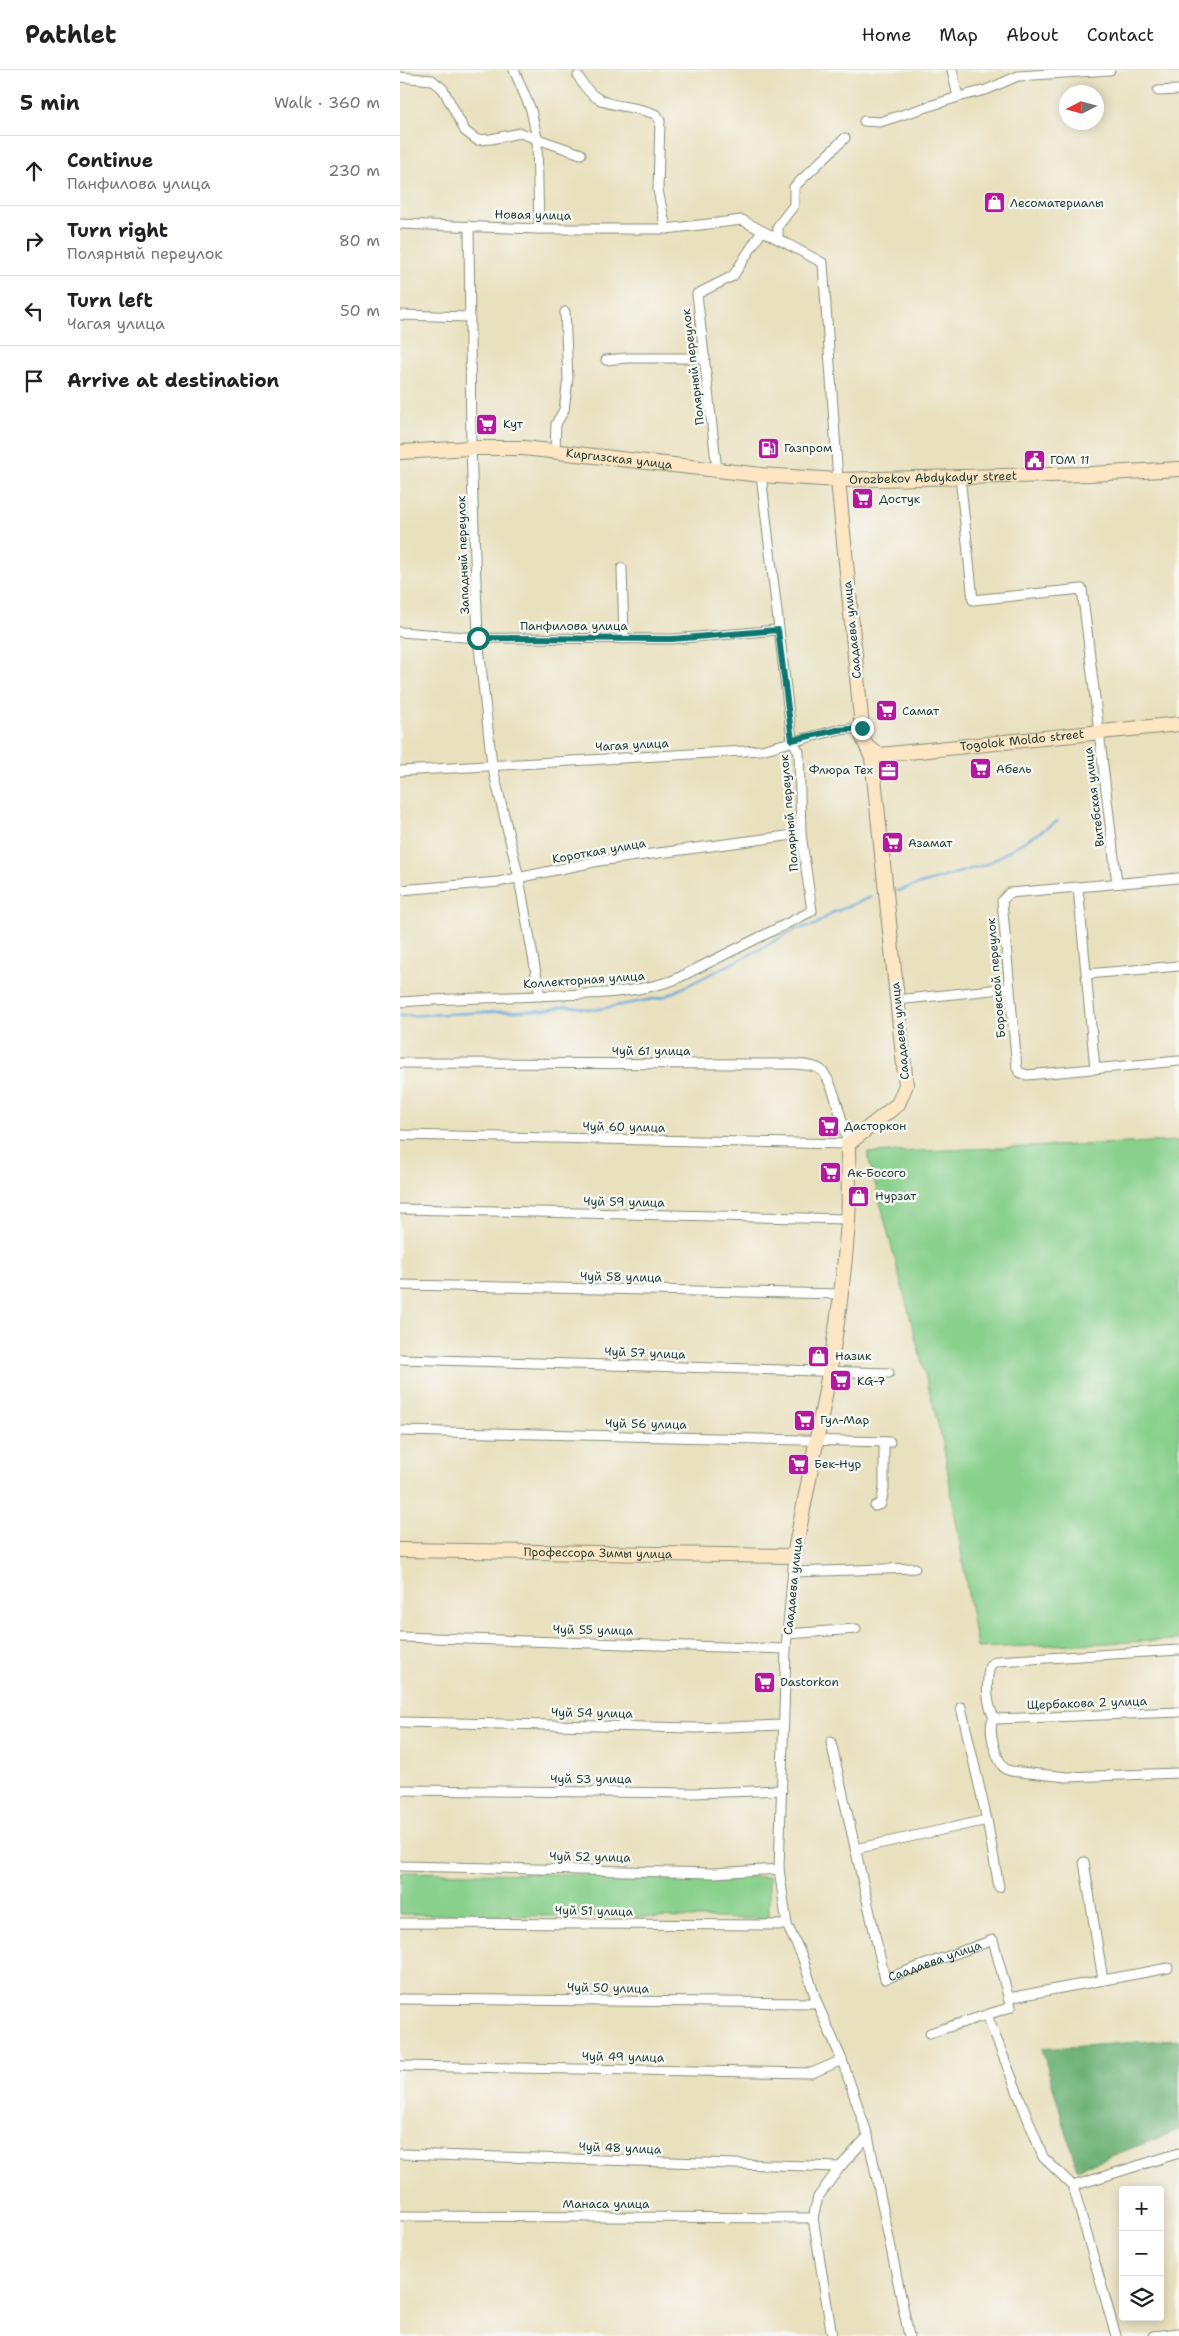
<!DOCTYPE html>
<meta charset="utf-8">
<style>
body{margin:0;font-family:"Shantell Sans",sans-serif;background:#f2f2f2;color:#202124}
.controls{position:absolute;right:15px;bottom:15px;display:grid;overflow:hidden;border-radius:5px;box-shadow:0 2px 12px #0003}
.controls button{width:45px;height:45px;display:grid;place-items:center;padding:0;border:0;border-bottom:1px solid #e0e0e0;background:#fff;color:#202124;font:25px sans-serif}
.compass{position:absolute;left:659px;top:15px;width:45px;height:45px;border-radius:50%;background:#fff;box-shadow:0 2px 12px #0003;rotate:264deg}
.stop{position:absolute;width:15px;height:15px;margin:-11px;border:4px solid #0f766e;border-radius:50%;background:#fff}
.stop.end{background:#0f766e;border-color:#fff;box-shadow:0 1px 5px #0008}
.list{margin:0;padding:0;list-style:none}
h2{display:flex;justify-content:space-between;align-items:center;height:65px;margin:0;padding:0 20px;font-size:21px}
h2 small{font-size:16px;font-weight:400;color:#757577}
.list li{display:grid;grid-template-columns:32px 1fr auto;gap:15px;align-items:center;box-sizing:border-box;height:70px;padding:0 20px;border-top:1px solid #e0e0e0}
.list b{display:block;font-size:19px;white-space:nowrap}
.list p{margin:0;font-size:16px;white-space:nowrap;color:#757577}
.list em{font-size:16px;font-style:normal;color:#757577}
.icon{flex:none;width:28px;height:28px;fill:none;stroke:currentColor;stroke-width:2;stroke-linecap:round;stroke-linejoin:round}
.map{position:relative;flex:none;width:779px;height:2266px;overflow:hidden}
header{display:flex;align-items:center;gap:30px;box-sizing:border-box;height:70px;padding:0 25px;background:#fff;border-bottom:1px solid #e0e0e0}
header strong{font-size:24px}
nav{display:flex;gap:28px;margin-inline-start:auto;font-size:18px}
main{display:flex}
aside{flex:1;background:#fff}
.map>svg:first-child{display:block}
.green{fill:#88d08c;stroke:#548660}
.forest{fill:#6eb278;stroke:#467856}
.lines{fill:none;stroke-linecap:round;stroke-linejoin:round}
.stream{stroke:#64a6d8;stroke-width:2.5}
.street-casing{stroke:#848e78;stroke-width:11}
.secondary-casing{stroke:#848e78;stroke-width:16}
.street{stroke:#fff;stroke-width:9}
.secondary{stroke:#fce6c4;stroke-width:14}
.route{stroke:#0f766e;stroke-width:6}
.labels{text-anchor:middle;dominant-baseline:central;stroke-width:5;stroke-linejoin:round;paint-order:stroke}
.poi-label{font-size:12px;fill:#1f3d34;stroke:#f6f6f2;text-anchor:start}
.street-label{font-size:12px;fill:#1f3d34;stroke:#f6f6f2}
</style>
<header>
<strong>Pathlet</strong>
<nav><a>Home</a><a>Map</a><a>About</a><a>Contact</a></nav>
</header>
<main>
<aside>
<h2>5 min<small>Walk · 360 m</small></h2>
<ul class="list">
<li><svg class="icon" aria-label="ahead" viewBox="0 0 24 24"><path d="M12 20V5M6 11l6-6 6 6"/></svg><div><b>Continue</b><p>Панфилова улица</p></div><em>230 m</em></li>
<li><svg class="icon" aria-label="right" viewBox="0 0 24 24"><path d="M7 20v-9h11M14 6l5 5-5 5"/></svg><div><b>Turn right</b><p>Полярный переулок</p></div><em>80 m</em></li>
<li><svg class="icon" aria-label="left" viewBox="0 0 24 24"><path d="M17 20v-9H6M10 6l-5 5 5 5"/></svg><div><b>Turn left</b><p>Чагая улица</p></div><em>50 m</em></li>
<li><svg class="icon" aria-label="arrive" viewBox="0 0 24 24"><path d="M6 21V4h12l-3 4 3 4H6"/></svg><div><b>Arrive at destination</b></div></li>
</ul>
</aside>
<div class="map">
<svg width="779" height="2266" viewBox="0 0 779 2266">
<rect width="100%" height="100%" fill="#f6f6f2"/>
<filter id="ink" filterUnits="userSpaceOnUse"><feTurbulence type="fractalNoise" baseFrequency=".02" numOctaves="2"/><feDisplacementMap in="SourceGraphic" scale="10" xChannelSelector="R" yChannelSelector="G"/><feConvolveMatrix kernelMatrix="1 2 1 2 8 2 1 2 1" color-interpolation-filters="sRGB"/></filter>
<filter id="wash" filterUnits="userSpaceOnUse"><feTurbulence type="fractalNoise" baseFrequency=".0096" numOctaves="4" result="noise"/><feDisplacementMap in="SourceGraphic" scale="20" xChannelSelector="R" yChannelSelector="G"/><feGaussianBlur stdDeviation="1.12" result="paint"/><feColorMatrix in="noise" values="0 0 0 0 0 0 0 0 0 0 0 0 0 0 0 0 0 1.4 0 .05"/><feComposite in="paint" operator="in"/></filter>
<g filter="url(#wash)">
<rect width="100%" height="100%" fill="#e9e0bd"/>
<g class="green">
<path d="M 779,1071 L 779,1570 L 577,1578 L 543,1373 L 467,1083 Z"/>
<path d="M 0,1802 L 369,1807 L 369,1849 L 0,1844 Z"/>
</g>
<path class="forest" d="M 779,1969 L 779,2060 L 677,2099 L 642,1979 Z"/>
<g class="lines">
<g class="stream">
<path d="M 497,821 L 587,794 L 658,751"/>
<path d="M 0,946 L 144,940 L 167,936 L 194,940 L 264,927 L 355,882 L 396,859 L 415,855 L 432,843 L 471,827"/>
</g>
</g>
</g>
<g filter="url(#ink)">
<g class="lines">
<defs>
<g id="street">
<path d="M 114,0 L 131,40 L 137,68 L 139,159"/>
<path d="M 552,0 L 558,27 L 586,20 L 618,6 L 710,0"/>
<path d="M 178,6 C 199,45 225,30 257,45 L 260,51 L 258,120 L 266,159"/>
<path d="M 0,7 L 32,10 L 43,19 L 65,61 L 77,70 L 91,69 L 120,63 L 181,84"/>
<path d="M 758,21 L 779,20"/>
<path d="M 464,51 L 480,52 L 558,27"/>
<path d="M 0,154 L 139,159 L 266,159 L 342,150 L 423,193 L 438,410"/>
<path d="M 69,156 L 71,378 L 78,568 L 92,695 L 119,808 L 140,926"/>
<path d="M 378,169 L 378,156 L 394,135 L 394,117 L 445,68"/>
<path d="M 0,245 L 69,247"/>
<path d="M 206,290 L 227,288 L 305,288"/>
<path d="M 155,380 L 156,354 L 164,340 L 168,309 L 165,242"/>
<path d="M 317,400 L 297,224 L 333,206 L 362,161"/>
<path d="M 560,406 L 573,530 L 682,519 L 717,813"/>
<path d="M 222,498 L 224,569"/>
<path d="M 0,562 L 78,568 L 272,569 L 378,560"/>
<path d="M 0,701 L 361,680 L 437,660 L 462,658"/>
<path d="M 779,808 L 609,823 L 602,831 L 617,998 L 619,1002 L 627,1005 L 779,991"/>
<path d="M 678,817 L 695,999"/>
<path d="M 0,820 L 98,812 L 199,791 L 401,764"/>
<path d="M 687,904 L 779,896"/>
<path d="M 497,930 L 610,918"/>
<path d="M 0,932 C 52,928 104,928 157,925 C 197,924 236,923 274,910 L 412,841 L 401,764 L 399,682 L 392,670 L 361,405"/>
<path d="M 0,993 L 395,994 C 403,995 415,995 421,1000 C 434,1011 443,1057 448,1074 L 0,1065"/>
<path d="M 0,1139 L 448,1149"/>
<path d="M 0,1215 L 441,1224"/>
<path d="M 0,1289 L 489,1303"/>
<path d="M 0,1361 L 490,1372"/>
<path d="M 475,1436 L 481,1434 L 484,1418 L 484,1372"/>
<path d="M 394,1486 L 386,1579 L 379,1799 L 387,1855 L 402,1886 L 417,1933 L 442,1990 L 468,2066 L 509,2266"/>
<path d="M 393,1502 L 515,1498"/>
<path d="M 387,1564 L 456,1559"/>
<path d="M 0,1567 L 386,1579"/>
<path d="M 561,1637 L 587,1750 L 599,1817"/>
<path d="M 595,1649 C 586,1635 586,1610 590,1595 L 597,1591 L 779,1580"/>
<path d="M 595,1649 L 592,1651 C 589,1664 596,1689 605,1699 L 611,1701 L 667,1707 L 779,1703"/>
<path d="M 595,1649 L 779,1642"/>
<path d="M 0,1652 L 297,1658 L 383,1655"/>
<path id="s1" d="M 431,1672 L 485,1909 L 593,1870 L 611,1937 L 530,1963"/>
<path d="M 0,1720 L 293,1723 L 382,1720"/>
<path d="M 455,1779 L 587,1750"/>
<path d="M 684,1792 L 703,1910"/>
<path d="M 0,1796 L 314,1803 L 379,1799"/>
<path d="M 0,1853 L 387,1855"/>
<path d="M 608,1928 L 768,1898"/>
<path d="M 0,1929 L 417,1933"/>
<path d="M 587,1945 L 643,2087 L 673,2116 L 716,2266"/>
<path d="M 0,1996 L 412,2003 L 442,1990"/>
<path d="M 0,2084 L 440,2097"/>
<path d="M 673,2116 L 779,2083"/>
<path d="M 0,2146 L 413,2148"/>
<path d="M 432,2266 L 413,2148 L 418,2127 L 440,2097 L 468,2066"/>
<path d="M 753,2266 L 779,2263"/>
</g>
<g id="secondary">
<path id="s2" d="M 0,382 L 71,378 L 124,378 L 361,405 L 438,410 L 691,404 L 779,399"/>
<path id="s3" d="M 467,677 L 480,685 L 779,654"/>
<path id="s4" d="M 0,1480 L 394,1486 C 415,1375 441,1263 448,1150 C 450,1125 448,1099 448,1074 L 498,1034 L 506,1015 L 472,688 L 463,668 L 462,658 L 438,410"/>
</g>
</defs>
<use href="#street" class="street-casing"/>
<use href="#secondary" class="secondary-casing"/>
<use href="#street" class="street"/>
<use href="#secondary" class="secondary"/>
</g>
</g>
<g class="lines" filter="url(#ink)">
<path class="route" d="M 78,568 L 272,569 L 378,560 L 392,670 L 437,660 L 462,658"/>
</g>
<defs>
<symbol id="shop-square" viewBox="-11 -11 22 22"><rect x="-9" y="-9" width="18" height="18" rx="4" fill="#b5179e" stroke="#f6f6f2"/><path d="M-5-2.5h2.3a2.7 3.5 0 0 1 5.4 0H5L5.5 6h-11ZM-1.5-2.5h3a1.5 2.3 0 0 0-3 0Z" fill="#fff"/></symbol>
<symbol id="supermarket-square" viewBox="-11 -11 22 22"><rect x="-9" y="-9" width="18" height="18" rx="4" fill="#b5179e" stroke="#f6f6f2"/><path d="M-6-5.5h2.5l.6 2H6L4.5 2H-2.5L-4.4-4H-6ZM-1.5 3.2a1.3 1.3 0 1 0 .1 0ZM3 3.2a1.3 1.3 0 1 0 .1 0Z" fill="#fff"/></symbol>
<symbol id="fuel-square" viewBox="-11 -11 22 22"><rect x="-9" y="-9" width="18" height="18" rx="4" fill="#b5179e" stroke="#f6f6f2"/><path d="M-5.5-6h7V0h2V4h1.3V-2.5L3-4.5l.8-.8L6-3V5H2.5V1h-1V6h-7ZM-4.2-4.7v3.2H.2V-4.7Z" fill="#fff"/></symbol>
<symbol id="civic-square" viewBox="-11 -11 22 22"><rect x="-9" y="-9" width="18" height="18" rx="4" fill="#b5179e" stroke="#f6f6f2"/><path d="M-.6-6.5H3V-4.5H.6V-3L4-1V1h2V6H-6V1h2V-1L-.6-3ZM-1.2 2.5V6h2.4V2.5Z" fill="#fff"/></symbol>
<symbol id="office-square" viewBox="-11 -11 22 22"><rect x="-9" y="-9" width="18" height="18" rx="4" fill="#b5179e" stroke="#f6f6f2"/><path d="M-6-3h4V-5.5h4V-3h4V5H-6ZM-1-4.5V-3h2v-1.5ZM-6 0V1H6V0Z" fill="#fff"/></symbol>
</defs>
<g fill-rule="evenodd">
<use href="#shop-square" x="582" y="120" width="25" height="25"/>
<use href="#supermarket-square" x="74" y="342" width="25" height="25"/>
<use href="#fuel-square" x="356" y="366" width="25" height="25"/>
<use href="#civic-square" x="622" y="378" width="25" height="25"/>
<use href="#supermarket-square" x="450" y="416" width="25" height="25"/>
<use href="#supermarket-square" x="474" y="628" width="25" height="25"/>
<use href="#supermarket-square" x="568" y="686" width="25" height="25"/>
<use href="#office-square" x="476" y="688" width="25" height="25"/>
<use href="#supermarket-square" x="480" y="760" width="25" height="25"/>
<use href="#supermarket-square" x="416" y="1044" width="25" height="25"/>
<use href="#supermarket-square" x="418" y="1090" width="25" height="25"/>
<use href="#shop-square" x="446" y="1114" width="25" height="25"/>
<use href="#shop-square" x="406" y="1274" width="25" height="25"/>
<use href="#supermarket-square" x="428" y="1298" width="25" height="25"/>
<use href="#supermarket-square" x="392" y="1338" width="25" height="25"/>
<use href="#supermarket-square" x="386" y="1382" width="25" height="25"/>
<use href="#supermarket-square" x="352" y="1600" width="25" height="25"/>
</g>
<g class="labels">
<g class="poi-label">
<text x="610" y="133">Лесоматериалы</text>
<text x="103" y="354">Кут</text>
<text x="384" y="378">Газпром</text>
<text x="650" y="390">ГОМ 11</text>
<text x="479" y="429">Достук</text>
<text x="502" y="641">Самат</text>
<text x="596" y="699">Абель</text>
<text x="473" y="700" text-anchor="end">Флюра Тех</text>
<text x="508" y="773">Азамат</text>
<text x="444" y="1056">Дасторкон</text>
<text x="447" y="1103">Ак-Босого</text>
<text x="475" y="1126">Нурзат</text>
<text x="435" y="1286">Назик</text>
<text x="457" y="1311">KG-7</text>
<text x="420" y="1350">Гул-Мар</text>
<text x="414" y="1394">Бек-Нур</text>
<text x="380" y="1612">Dastorkon</text>
</g>
<g class="street-label">
<text transform="translate(133 145) rotate(1)">Новая улица</text>
<text transform="translate(293 297) rotate(-97)">Полярный переулок</text>
<text stroke="none"><textPath href="#s2" startOffset="220">Киргизская улица</textPath></text>
<text stroke="none"><textPath href="#s2" startOffset="535">Orozbekov Abdykadyr street</textPath></text>
<text transform="translate(63 485) rotate(-92)">Западный переулок</text>
<text x="174" y="556">Панфилова улица</text>
<text transform="translate(452 560) rotate(-96)">Саадаева улица</text>
<text stroke="none"><textPath href="#s3" startOffset="158">Togolok Moldo street</textPath></text>
<text transform="translate(232 675) rotate(-3)">Чагая улица</text>
<text transform="translate(694 727) rotate(-97)">Витебская улица</text>
<text transform="translate(389 743) rotate(-95)">Полярный переулок</text>
<text transform="translate(199 781) rotate(-10)">Короткая улица</text>
<text transform="translate(596 908) rotate(-95)">Боровской переулок</text>
<text transform="translate(184 910) rotate(-4)">Коллекторная улица</text>
<text transform="translate(500 961) rotate(-96)">Саадаева улица</text>
<text x="251" y="981">Чуй 61 улица</text>
<text transform="translate(224 1057) rotate(1)">Чуй 60 улица</text>
<text transform="translate(224 1132) rotate(1)">Чуй 59 улица</text>
<text transform="translate(221 1207) rotate(1)">Чуй 58 улица</text>
<text transform="translate(245 1283) rotate(2)">Чуй 57 улица</text>
<text transform="translate(246 1354) rotate(1)">Чуй 56 улица</text>
<text stroke="none"><textPath href="#s4" startOffset="198">Профессора Зимы улица</textPath></text>
<text transform="translate(393 1516) rotate(-84)">Саадаева улица</text>
<text transform="translate(193 1560) rotate(1)">Чуй 55 улица</text>
<text transform="translate(687 1633) rotate(-2)">Щербакова 2 улица</text>
<text transform="translate(192 1643) rotate(1)">Чуй 54 улица</text>
<text x="191" y="1709">Чуй 53 улица</text>
<text transform="translate(190 1787) rotate(1)">Чуй 52 улица</text>
<text transform="translate(194 1841) rotate(1)">Чуй 51 улица</text>
<text stroke="none"><textPath href="#s1" startOffset="296">Саадаева улица</textPath></text>
<text transform="translate(208 1918) rotate(1)">Чуй 50 улица</text>
<text transform="translate(223 1987) rotate(1)">Чуй 49 улица</text>
<text transform="translate(220 2078) rotate(2)">Чуй 48 улица</text>
<text x="206" y="2134">Манаса улица</text>
</g>
</g>
</svg>
<div class="controls">
<button>+</button>
<button>−</button>
<button><svg class="icon" aria-label="layers" viewBox="0 0 24 24"><path d="M12 4l9 5-9 5-9-5zM3 14l9 5 9-5"/></svg></button>
</div>
<svg class="compass" viewBox="-18 -18 36 36"><path d="M0-13l5 13h-10z" fill="#e53935"/><path d="M0 13l5-13h-10z" fill="#757577"/></svg>
<div class="stop" style="left:78px;top:568px"></div>
<div class="stop end" style="left:462px;top:658px"></div>
</div>
</main>
